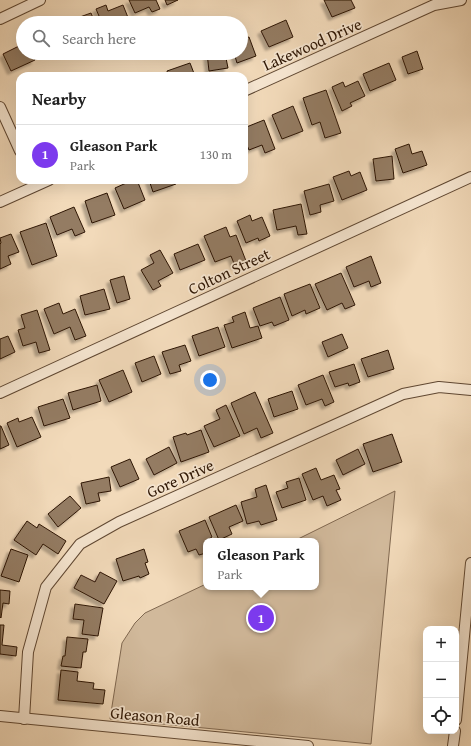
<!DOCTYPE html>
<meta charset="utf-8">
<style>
body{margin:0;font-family:"Gentium Book Plus",serif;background:#f6f6f6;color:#222}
.controls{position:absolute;right:12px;bottom:12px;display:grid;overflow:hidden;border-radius:8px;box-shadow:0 4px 16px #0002}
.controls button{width:36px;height:36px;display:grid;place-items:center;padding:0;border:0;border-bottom:1px solid #e0e0e0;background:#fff;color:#222;font:20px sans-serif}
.you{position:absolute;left:210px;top:380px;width:14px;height:14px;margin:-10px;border:3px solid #fff;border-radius:50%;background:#1a73e8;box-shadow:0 0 0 6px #1a73e833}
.badge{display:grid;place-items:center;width:26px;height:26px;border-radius:50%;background:#7c3aed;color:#fff;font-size:13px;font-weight:700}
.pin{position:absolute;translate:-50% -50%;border:2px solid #fff;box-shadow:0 1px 4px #0006}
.popup{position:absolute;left:203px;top:538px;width:116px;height:52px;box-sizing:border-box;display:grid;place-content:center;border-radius:8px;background:#fff;filter:drop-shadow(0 1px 3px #0005);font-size:13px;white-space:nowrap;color:#767676}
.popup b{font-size:15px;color:#222}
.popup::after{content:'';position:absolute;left:50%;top:100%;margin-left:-8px;border:8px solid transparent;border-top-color:#fff}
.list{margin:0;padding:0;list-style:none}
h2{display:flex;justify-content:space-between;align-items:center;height:52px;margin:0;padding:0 16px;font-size:17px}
h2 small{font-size:13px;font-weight:400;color:#767676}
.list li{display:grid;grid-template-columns:26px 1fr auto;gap:12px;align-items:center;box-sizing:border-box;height:60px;padding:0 16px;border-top:1px solid #e0e0e0}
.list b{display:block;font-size:15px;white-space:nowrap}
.list p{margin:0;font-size:13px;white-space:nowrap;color:#767676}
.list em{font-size:13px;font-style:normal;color:#767676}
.icon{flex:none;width:22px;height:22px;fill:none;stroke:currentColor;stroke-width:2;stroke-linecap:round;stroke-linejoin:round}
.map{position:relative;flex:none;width:471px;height:746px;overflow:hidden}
.search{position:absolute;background:#fff;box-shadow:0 4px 16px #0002;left:16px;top:16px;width:232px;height:44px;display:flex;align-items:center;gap:10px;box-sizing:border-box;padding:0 14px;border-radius:22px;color:#767676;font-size:15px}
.panel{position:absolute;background:#fff;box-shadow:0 4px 16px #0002;left:16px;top:72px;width:232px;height:112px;border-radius:12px}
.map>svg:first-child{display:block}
.green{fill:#d1b99b;stroke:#806850}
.building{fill:#947c63;stroke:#2e1604;filter:url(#shadow)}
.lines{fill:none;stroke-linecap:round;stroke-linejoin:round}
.street-casing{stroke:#5f4732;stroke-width:12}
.street{stroke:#f7e7d2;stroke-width:10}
.labels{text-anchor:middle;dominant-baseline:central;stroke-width:3.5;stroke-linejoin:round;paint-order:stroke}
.street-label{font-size:16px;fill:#2e1604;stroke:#f7e7d2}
</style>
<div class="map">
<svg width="471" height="746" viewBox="0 0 471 746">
<defs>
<filter id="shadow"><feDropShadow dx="-3.5" dy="3.5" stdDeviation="1" flood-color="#0004"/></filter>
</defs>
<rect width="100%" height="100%" fill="#f2daba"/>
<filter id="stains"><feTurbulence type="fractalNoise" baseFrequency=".005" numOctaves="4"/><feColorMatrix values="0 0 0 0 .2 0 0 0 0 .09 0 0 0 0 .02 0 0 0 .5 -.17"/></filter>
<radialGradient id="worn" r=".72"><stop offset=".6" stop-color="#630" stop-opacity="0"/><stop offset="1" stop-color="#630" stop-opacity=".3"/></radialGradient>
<path class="green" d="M 395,491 L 371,744 L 110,719 L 122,643 L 135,623 L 145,613 L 206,584 L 206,587 L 316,587 L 316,541 L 294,541 Z"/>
<g class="building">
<path d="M 129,0 L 156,0 L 160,9 L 152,12 L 149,7 L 135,13 Z"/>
<path d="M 165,0 L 178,0 L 167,5 Z"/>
<path d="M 324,0 L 351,0 L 355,8 L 332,17 Z"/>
<path d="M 106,5 L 108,11 L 123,5 L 129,20 L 121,23 L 102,23 L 96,9 Z"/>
<path d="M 91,13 L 95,23 L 67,23 L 66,22 Z"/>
<path d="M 286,20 L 293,37 L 269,47 L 261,31 Z"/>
<path d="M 249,37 L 256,56 L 237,63 L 234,53 L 241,53 L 241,39 Z"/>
<path d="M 23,44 L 23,53 L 31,53 L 35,60 L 11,71 L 3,54 Z"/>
<path d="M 417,51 L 423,69 L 408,74 L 402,57 Z"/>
<path d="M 207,53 L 225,53 L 228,68 L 209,71 Z"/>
<path d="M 190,63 L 195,76 L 168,76 L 167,71 Z"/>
<path d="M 389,63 L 396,80 L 370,91 L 363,74 Z"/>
<path d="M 358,81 L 365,96 L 350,103 L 352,106 L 342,111 L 332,87 L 343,82 L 345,87 Z"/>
<path d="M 326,90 L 341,133 L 325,138 L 320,122 L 312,125 L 303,98 Z"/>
<path d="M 293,106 L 303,131 L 282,139 L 272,115 Z"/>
<path d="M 264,120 L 275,149 L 265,153 L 262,145 L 249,150 L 244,138 L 244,128 Z"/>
<path d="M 409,144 L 412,154 L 422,151 L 427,165 L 403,173 L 395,149 Z"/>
<path d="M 392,156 L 394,179 L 376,181 L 373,159 Z"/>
<path d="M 349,171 L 351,176 L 360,172 L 367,190 L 342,200 L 333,177 Z"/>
<path d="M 133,180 L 137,180 L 145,200 L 124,209 L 115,188 Z"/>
<path d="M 149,180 L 175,180 L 176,184 L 153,192 Z"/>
<path d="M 329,184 L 334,201 L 320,205 L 321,212 L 310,215 L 304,191 Z"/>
<path d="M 107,193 L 115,215 L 92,223 L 85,201 Z"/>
<path d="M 301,204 L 307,234 L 298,235 L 296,226 L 277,230 L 273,210 Z"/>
<path d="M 74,207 L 85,232 L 75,236 L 72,229 L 57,235 L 50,217 Z"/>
<path d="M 250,215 L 252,221 L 262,217 L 270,236 L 259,241 L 258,238 L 246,243 L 237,221 Z"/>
<path d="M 46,223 L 57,256 L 32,265 L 20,232 Z"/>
<path d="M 226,227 L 230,237 L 236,235 L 246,261 L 235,266 L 231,256 L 215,262 L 204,236 Z"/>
<path d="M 11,234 L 19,252 L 8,256 L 11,264 L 0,269 L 0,244 L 1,243 L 0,238 Z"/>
<path d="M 198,244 L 205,260 L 180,270 L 174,254 Z"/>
<path d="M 160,250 L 173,273 L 158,281 L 161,286 L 153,290 L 141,270 L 154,263 L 150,255 Z"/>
<path d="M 371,256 L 381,283 L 371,287 L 369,281 L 354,287 L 346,267 Z"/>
<path d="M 341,273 L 355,305 L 345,309 L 342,303 L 327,310 L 315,284 Z"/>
<path d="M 124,276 L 130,299 L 117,303 L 110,280 Z"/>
<path d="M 310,284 L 320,308 L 306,314 L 305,310 L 292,316 L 284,294 Z"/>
<path d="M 104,289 L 110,309 L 85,315 L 80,296 Z"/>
<path d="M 280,297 L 289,320 L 274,326 L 272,322 L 260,326 L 253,308 Z"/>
<path d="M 59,303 L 63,314 L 75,309 L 86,336 L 75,340 L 70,327 L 54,334 L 44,309 Z"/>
<path d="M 37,310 L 50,350 L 39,353 L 36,342 L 23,346 L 18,330 L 25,328 L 21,315 Z"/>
<path d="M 245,312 L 250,328 L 258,326 L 262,338 L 232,348 L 224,325 L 234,322 L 232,317 Z"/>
<path d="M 218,327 L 225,347 L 199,356 L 192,336 Z"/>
<path d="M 342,334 L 348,348 L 328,357 L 322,342 Z"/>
<path d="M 8,336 L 15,352 L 0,359 L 0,339 Z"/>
<path d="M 185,345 L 191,361 L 179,365 L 181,371 L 170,374 L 162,352 Z"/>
<path d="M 388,350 L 394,369 L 368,377 L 361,359 Z"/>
<path d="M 154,356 L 161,374 L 142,382 L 135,363 Z"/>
<path d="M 354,364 L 360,382 L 349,386 L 348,383 L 335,387 L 329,372 Z"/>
<path d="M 123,370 L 132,392 L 109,402 L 99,380 Z"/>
<path d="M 323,375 L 334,402 L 325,406 L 322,399 L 306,405 L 298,385 Z"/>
<path d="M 97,385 L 101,401 L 73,410 L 68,393 Z"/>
<path d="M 292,391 L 298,409 L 274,417 L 268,399 Z"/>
<path d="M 255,392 L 273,433 L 261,438 L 257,428 L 244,434 L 231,403 Z"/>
<path d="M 63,399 L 70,418 L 44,426 L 38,407 Z"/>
<path d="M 226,405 L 240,436 L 214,447 L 204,426 L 220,419 L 216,410 Z"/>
<path d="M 32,417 L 41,437 L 17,447 L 7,423 L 18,418 L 19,422 Z"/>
<path d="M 0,426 L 1,426 L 9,445 L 0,449 Z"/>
<path d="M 201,430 L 209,452 L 181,462 L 173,437 L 186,433 L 187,435 Z"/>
<path d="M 392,434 L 402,462 L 373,472 L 363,444 Z"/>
<path d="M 169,447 L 177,463 L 154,475 L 146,459 Z"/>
<path d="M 358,449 L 365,464 L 343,475 L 336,460 Z"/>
<path d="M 130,459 L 139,479 L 120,487 L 111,467 Z"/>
<path d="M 316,468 L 321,480 L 334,475 L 340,489 L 336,490 L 341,500 L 327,506 L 323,496 L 313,500 L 302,474 Z"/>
<path d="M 109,477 L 111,491 L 98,493 L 100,501 L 86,504 L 81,483 Z"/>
<path d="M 299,478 L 306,500 L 282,508 L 276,492 L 288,488 L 286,482 Z"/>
<path d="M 266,485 L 277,520 L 261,525 L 259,521 L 247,524 L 241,502 L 257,497 L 255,489 Z"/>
<path d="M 70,496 L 81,508 L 58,527 L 48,514 Z"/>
<path d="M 236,505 L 243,521 L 229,527 L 232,534 L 219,540 L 209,517 Z"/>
<path d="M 205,520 L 212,537 L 209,539 L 210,541 L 206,541 L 206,553 L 199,555 L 196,549 L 188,552 L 179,531 Z"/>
<path d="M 27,521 L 37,528 L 39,524 L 66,541 L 58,554 L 43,544 L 36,555 L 14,540 Z"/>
<path d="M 11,549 L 28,555 L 19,582 L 1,576 Z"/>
<path d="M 144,549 L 148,562 L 145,563 L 149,574 L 140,578 L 139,576 L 123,581 L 116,559 Z"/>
<path d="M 100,572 L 117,581 L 104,604 L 74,588 L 81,575 L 95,582 Z"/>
<path d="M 0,590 L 10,591 L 9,604 L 3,603 L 1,618 L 0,617 Z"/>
<path d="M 75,604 L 103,608 L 98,636 L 82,634 L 84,620 L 73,619 Z"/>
<path d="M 0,625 L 4,625 L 2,645 L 17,647 L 16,656 L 0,654 Z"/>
<path d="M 67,637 L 88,639 L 86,652 L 83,652 L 81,668 L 61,666 L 63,656 L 65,656 Z"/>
<path d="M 61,670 L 78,672 L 77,681 L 94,683 L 93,689 L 105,690 L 103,704 L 58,700 Z"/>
</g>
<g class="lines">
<defs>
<g id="street">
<path d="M 0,19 L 40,0"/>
<path d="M 244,91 L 434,5 L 461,0"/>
<path d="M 0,107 L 20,151"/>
<path d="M 0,202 L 49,180"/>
<path d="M 0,393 L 471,177"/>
<path d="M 0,716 L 308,746"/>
<path d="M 24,719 L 28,652 L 46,587 L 80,544 L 119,522 L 403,394 L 439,387 L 471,390"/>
<path d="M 456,720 L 471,563"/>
<path d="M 453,746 L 455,731"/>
</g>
</defs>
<use href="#street" class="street-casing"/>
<use href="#street" class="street"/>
</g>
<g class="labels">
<g class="street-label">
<text transform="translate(312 44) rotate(-24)">Lakewood Drive</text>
<text transform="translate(229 271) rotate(-25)">Colton Street</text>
<text transform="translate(180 478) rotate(-24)">Gore Drive</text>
<text transform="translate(155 716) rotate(5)">Gleason Road</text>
</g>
</g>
<rect width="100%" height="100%" filter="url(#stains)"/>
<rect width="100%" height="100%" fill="url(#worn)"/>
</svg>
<div class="controls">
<button>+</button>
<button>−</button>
<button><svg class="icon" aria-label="locate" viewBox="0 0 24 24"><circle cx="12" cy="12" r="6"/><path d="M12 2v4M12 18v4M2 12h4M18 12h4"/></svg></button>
</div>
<div class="you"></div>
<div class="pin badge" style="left:261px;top:618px">1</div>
<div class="popup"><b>Gleason Park</b>Park</div>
<div class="search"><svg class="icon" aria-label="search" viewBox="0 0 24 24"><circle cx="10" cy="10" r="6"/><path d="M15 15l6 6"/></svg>Search here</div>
<section class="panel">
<h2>Nearby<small></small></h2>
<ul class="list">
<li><span class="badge">1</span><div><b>Gleason Park</b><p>Park</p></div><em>130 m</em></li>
</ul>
</section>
</div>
